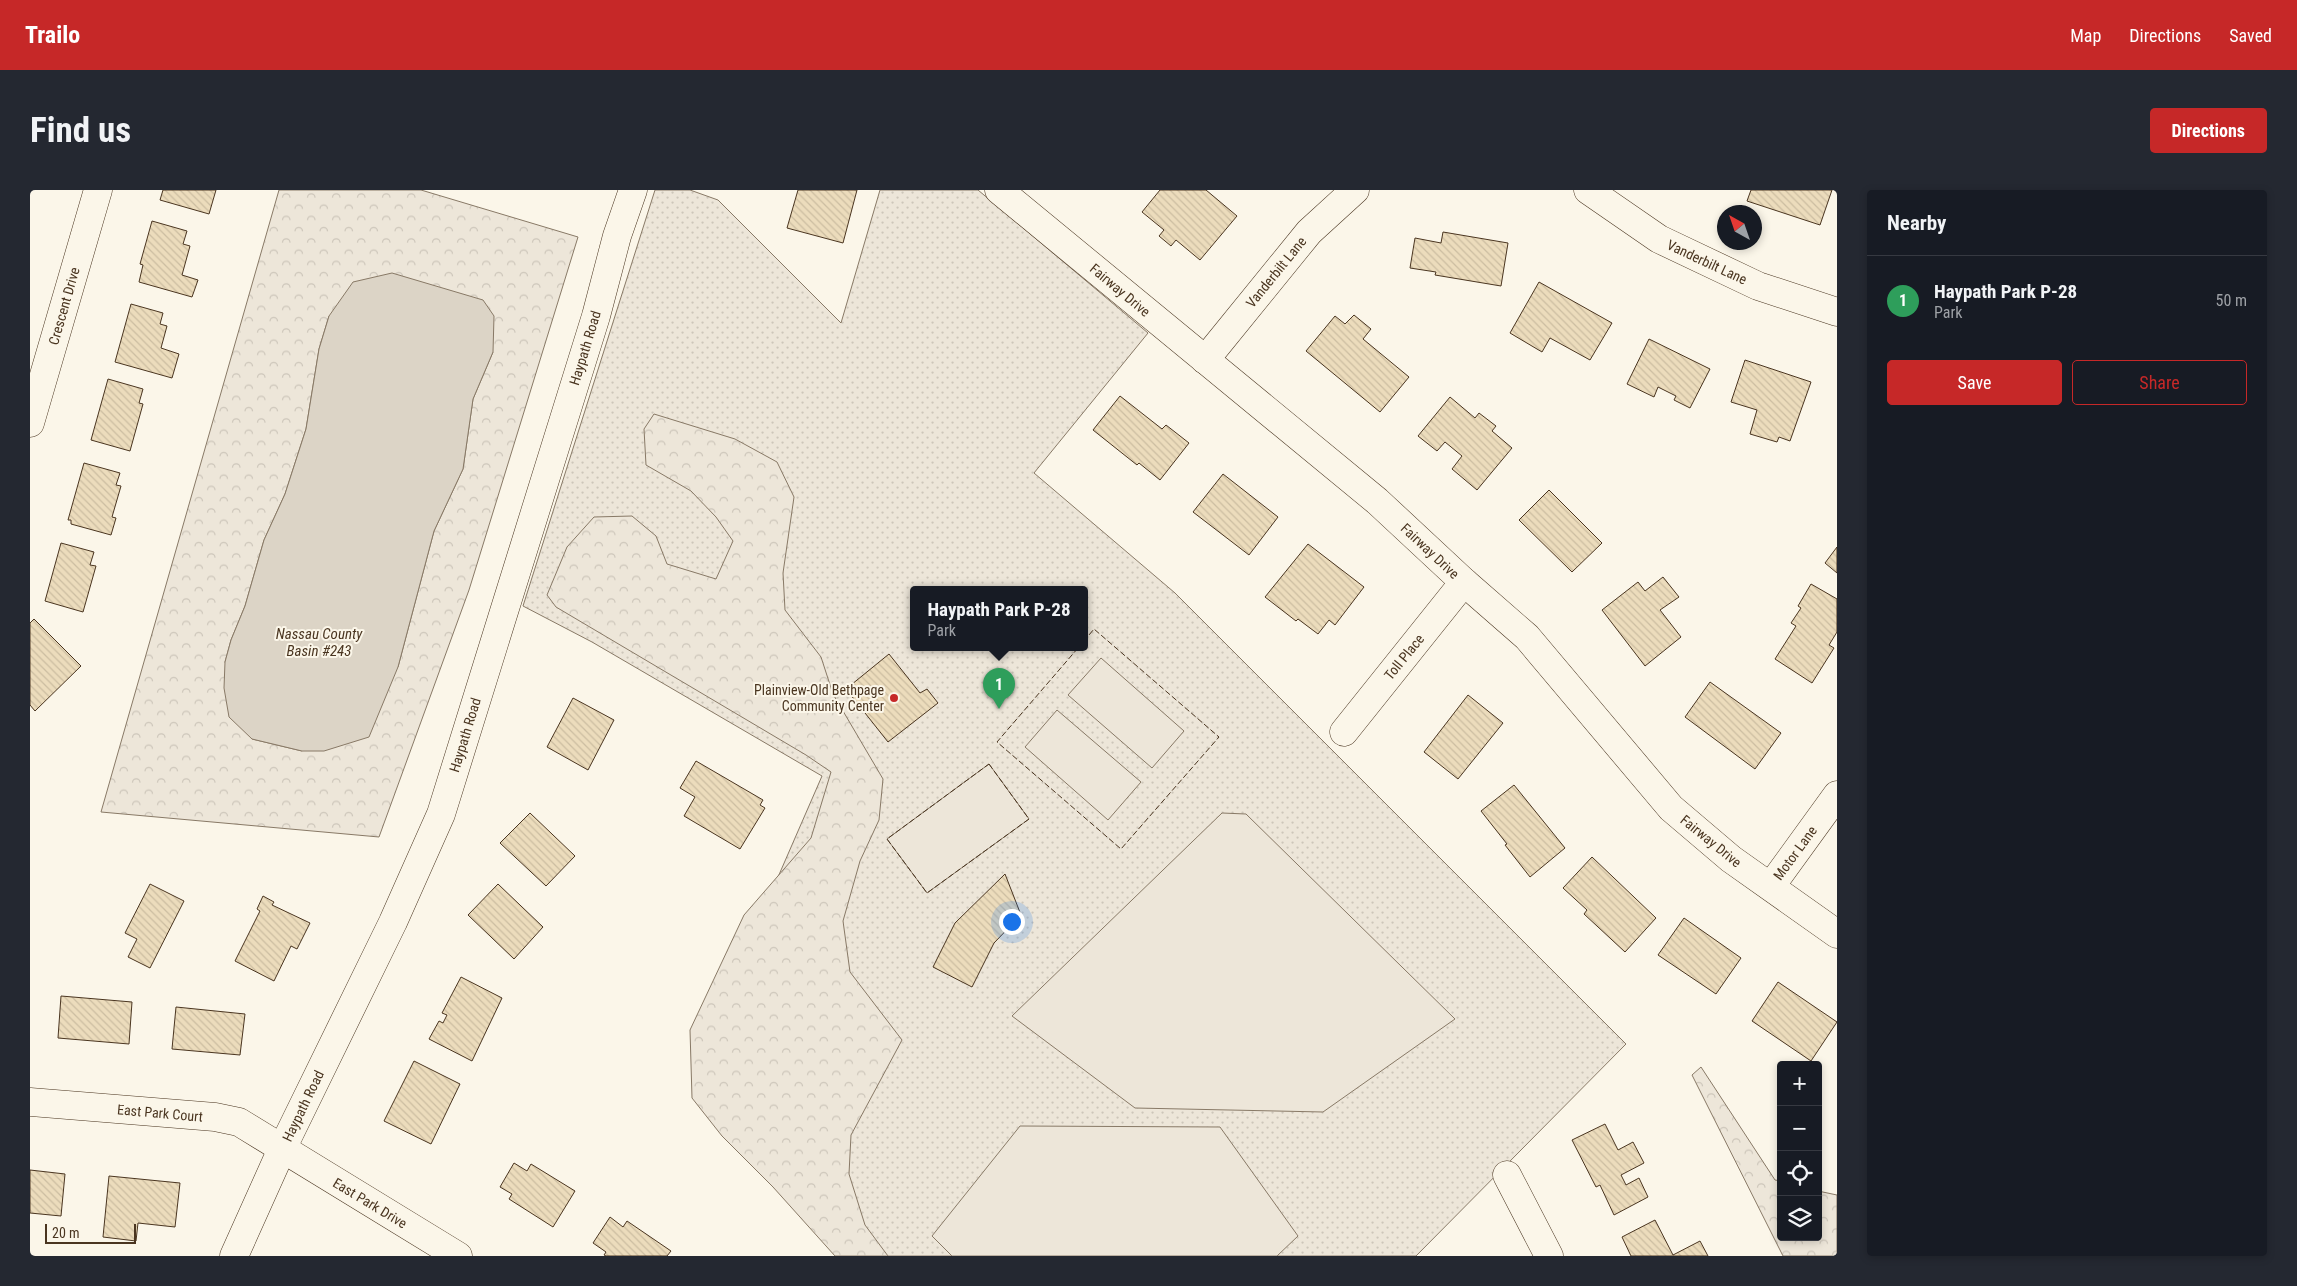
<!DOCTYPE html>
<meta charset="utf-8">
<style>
body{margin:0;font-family:"Roboto Condensed",sans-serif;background:#242831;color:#f1f3f6}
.controls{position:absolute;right:15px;bottom:15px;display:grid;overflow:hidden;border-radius:5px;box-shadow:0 2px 8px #0003}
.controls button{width:45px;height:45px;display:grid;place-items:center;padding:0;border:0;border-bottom:1px solid #363941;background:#171b24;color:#f1f3f6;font:25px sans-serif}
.compass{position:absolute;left:1687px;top:15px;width:45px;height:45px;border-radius:50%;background:#171b24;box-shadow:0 2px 8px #0003;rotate:320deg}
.scale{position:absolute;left:15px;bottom:12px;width:91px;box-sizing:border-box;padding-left:5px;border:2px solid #4a3520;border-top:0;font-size:14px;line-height:18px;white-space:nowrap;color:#4a3520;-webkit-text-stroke:4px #fbf6e9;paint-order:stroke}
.you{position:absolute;left:981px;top:731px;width:18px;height:18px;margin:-12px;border:4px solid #fff;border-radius:50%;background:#1a73e8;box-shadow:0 0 0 8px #1a73e833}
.badge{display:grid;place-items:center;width:32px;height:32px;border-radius:50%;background:#c62828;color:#fff;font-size:16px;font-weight:700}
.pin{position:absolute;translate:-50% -41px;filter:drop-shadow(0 1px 2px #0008)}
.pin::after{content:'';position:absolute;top:26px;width:18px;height:15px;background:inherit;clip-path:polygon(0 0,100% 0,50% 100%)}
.popup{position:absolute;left:880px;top:396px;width:178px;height:65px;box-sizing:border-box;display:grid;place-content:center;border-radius:5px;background:#171b24;filter:drop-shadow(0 1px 4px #0005);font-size:16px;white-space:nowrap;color:#9ea1a6}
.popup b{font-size:19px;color:#f1f3f6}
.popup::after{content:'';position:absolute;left:50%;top:100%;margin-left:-10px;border:10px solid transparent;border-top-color:#171b24}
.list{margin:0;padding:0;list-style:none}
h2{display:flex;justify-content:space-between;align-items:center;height:65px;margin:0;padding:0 20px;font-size:21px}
h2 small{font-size:16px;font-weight:400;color:#9ea1a6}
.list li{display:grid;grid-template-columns:32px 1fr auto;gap:15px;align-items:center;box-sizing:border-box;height:90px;padding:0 20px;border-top:1px solid #363941}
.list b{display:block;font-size:19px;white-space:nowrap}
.list p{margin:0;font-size:16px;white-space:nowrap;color:#9ea1a6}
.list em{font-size:16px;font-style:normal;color:#9ea1a6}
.actions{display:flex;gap:10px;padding:15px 20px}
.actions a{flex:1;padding:11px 0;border:1px solid #c62828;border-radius:5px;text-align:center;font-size:18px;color:#c62828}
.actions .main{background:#c62828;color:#fff}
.icon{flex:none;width:28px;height:28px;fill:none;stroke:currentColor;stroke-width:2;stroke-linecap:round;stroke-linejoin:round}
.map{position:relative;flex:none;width:1807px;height:1066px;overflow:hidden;border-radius:5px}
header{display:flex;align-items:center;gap:30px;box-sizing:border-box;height:70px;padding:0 25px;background:#c62828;color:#fff}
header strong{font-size:24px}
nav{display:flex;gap:28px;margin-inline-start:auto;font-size:18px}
.intro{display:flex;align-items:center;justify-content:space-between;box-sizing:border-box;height:120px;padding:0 30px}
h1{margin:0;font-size:35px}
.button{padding:12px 22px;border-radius:5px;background:#c62828;color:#fff;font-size:18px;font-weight:700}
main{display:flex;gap:30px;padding:0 30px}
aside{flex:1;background:#171b24;border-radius:5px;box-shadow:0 2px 8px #0003}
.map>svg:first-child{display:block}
.grass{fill:url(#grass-dots);stroke:#887966;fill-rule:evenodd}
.forest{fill:url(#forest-crowns);stroke:#887966;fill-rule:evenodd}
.garden{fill:#ede6d9;stroke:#887966}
.water{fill:#dcd4c6;stroke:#887966}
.building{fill:url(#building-back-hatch);stroke:#4a3520}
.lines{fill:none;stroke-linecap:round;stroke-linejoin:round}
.street-casing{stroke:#4a3520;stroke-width:29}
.secondary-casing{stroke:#4a3520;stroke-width:29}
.street{stroke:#fbf6e9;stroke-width:28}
.secondary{stroke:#fbf6e9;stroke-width:28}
.fence{stroke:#4a3520;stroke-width:1;stroke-dasharray:6 2.5;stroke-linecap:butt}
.poi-dot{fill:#c62828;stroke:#fbf6e9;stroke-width:2}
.labels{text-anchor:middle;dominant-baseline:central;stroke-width:4;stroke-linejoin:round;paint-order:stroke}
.street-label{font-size:14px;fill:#4a3520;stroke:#fbf6e9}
.poi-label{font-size:14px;fill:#4a3520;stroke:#fbf6e9;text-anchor:end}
.water-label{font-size:15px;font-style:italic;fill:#4a3520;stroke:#fbf6e9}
</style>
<header>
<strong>Trailo</strong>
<nav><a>Map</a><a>Directions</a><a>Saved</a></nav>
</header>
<div class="intro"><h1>Find us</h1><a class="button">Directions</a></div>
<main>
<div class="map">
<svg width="1807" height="1066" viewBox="0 0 1807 1066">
<defs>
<pattern id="grass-dots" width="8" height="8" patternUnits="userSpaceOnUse" patternTransform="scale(1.25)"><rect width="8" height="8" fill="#ede6d9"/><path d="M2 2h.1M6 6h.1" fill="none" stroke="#cdc6ba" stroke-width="1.8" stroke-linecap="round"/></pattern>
<pattern id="forest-crowns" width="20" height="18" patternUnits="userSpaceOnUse" patternTransform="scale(1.25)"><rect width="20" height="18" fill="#ede6d9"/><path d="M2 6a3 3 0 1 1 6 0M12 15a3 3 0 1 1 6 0" fill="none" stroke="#cdc6ba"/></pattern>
<pattern id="building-back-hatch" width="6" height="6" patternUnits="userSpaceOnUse" patternTransform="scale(1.25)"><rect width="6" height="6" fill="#ecdcbc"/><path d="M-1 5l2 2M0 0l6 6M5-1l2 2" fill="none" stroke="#ccbda1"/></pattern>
</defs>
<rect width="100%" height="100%" fill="#fbf6e9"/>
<path class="grass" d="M 625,0 L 660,0 L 688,10 L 811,133 L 850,0 L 948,0 L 1118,143 L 1004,283 L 1145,403 L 1596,854 L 1386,1066 L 839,1066 L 674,857 L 792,586 L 562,452 L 493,416 ZM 884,400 L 1054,400 L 1054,458 L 884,458 Z"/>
<g class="forest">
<path d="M 249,0 L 391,0 L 548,47 L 439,400 L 349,647 L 71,622 ZM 299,126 L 463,162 L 443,209 L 433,279 L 404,341 L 368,477 L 272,561 L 222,549 L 195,472 L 201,450 L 215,416 L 234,350 L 255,304 L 276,239 L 289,159 Z"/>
<path d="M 624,224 L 705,249 L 747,272 L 764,307 L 753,383 L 755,420 L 791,467 L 803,504 L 853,589 L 849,630 L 830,671 L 813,731 L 820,782 L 872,850 L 821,945 L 819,984 L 835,1035 L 858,1066 L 805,1066 L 743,997 L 692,946 L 662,908 L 660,840 L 714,725 L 781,648 L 801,582 L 776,565 L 526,417 L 517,405 L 537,357 L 564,327 L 602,326 L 626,346 L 637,374 L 686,389 L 703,351 L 686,327 L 661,301 L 616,275 L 614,239 Z"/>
<path d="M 1671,877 L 1745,990 L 1751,991 L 1751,1047 L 1788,1047 L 1788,1001 L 1807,1005 L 1807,1066 L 1753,1066 L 1662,885 Z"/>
</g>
<g class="garden">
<path d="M 1071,468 L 1154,541 L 1122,578 L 1038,505 Z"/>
<path d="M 1027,520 L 1111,592 L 1078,630 L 995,557 Z"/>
<path d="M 959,574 L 999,629 L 897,703 L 857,649 Z"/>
<path d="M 1192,623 L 1216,624 L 1425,829 L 1293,922 L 1105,918 L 982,826 Z"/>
<path d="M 990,936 L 1190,937 L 1268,1046 L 1247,1066 L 922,1066 L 902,1046 Z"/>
</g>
<path class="water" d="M 362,83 L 453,110 L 464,126 L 463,162 L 443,209 L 433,279 L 404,341 L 368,477 L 339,547 L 294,561 L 272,561 L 222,549 L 199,527 L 194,498 L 195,472 L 201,450 L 215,416 L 234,350 L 255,304 L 276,239 L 289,159 L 299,126 L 323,92 Z"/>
<g class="building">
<path d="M 133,0 L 186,0 L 179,24 L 130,10 Z"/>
<path d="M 768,0 L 827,0 L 813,53 L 757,38 Z"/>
<path d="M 1130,0 L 1176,0 L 1207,26 L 1170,70 L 1146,50 L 1141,56 L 1129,46 L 1134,40 L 1112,22 Z"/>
<path d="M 1721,0 L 1802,0 L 1790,35 L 1717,11 Z"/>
<path d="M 122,31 L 157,41 L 153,54 L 160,56 L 152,85 L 168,90 L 162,107 L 109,92 L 113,75 L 110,74 Z"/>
<path d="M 1413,42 L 1478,53 L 1471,96 L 1405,85 L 1406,82 L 1380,78 L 1385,48 L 1411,53 Z"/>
<path d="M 1509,92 L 1582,133 L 1560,170 L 1520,148 L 1512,162 L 1480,143 Z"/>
<path d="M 101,114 L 133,123 L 130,134 L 137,136 L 131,158 L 149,164 L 142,188 L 85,172 Z"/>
<path d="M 1324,125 L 1341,139 L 1333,149 L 1379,187 L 1350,222 L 1276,161 L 1305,126 L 1315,134 Z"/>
<path d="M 1619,149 L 1680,179 L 1660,218 L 1644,210 L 1646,206 L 1628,197 L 1624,207 L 1597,194 Z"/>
<path d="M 1715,170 L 1781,192 L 1760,251 L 1749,247 L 1747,252 L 1720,244 L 1727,220 L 1701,212 Z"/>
<path d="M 78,189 L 113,199 L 109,213 L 113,214 L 100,261 L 61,250 Z"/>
<path d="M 1090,206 L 1132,239 L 1136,235 L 1159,253 L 1130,290 L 1109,273 L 1107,275 L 1063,240 Z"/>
<path d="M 1420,207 L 1445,228 L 1449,223 L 1466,236 L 1462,241 L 1482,258 L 1447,300 L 1422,279 L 1432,266 L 1415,252 L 1407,261 L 1388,246 Z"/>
<path d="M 54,273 L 90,283 L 86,295 L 91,296 L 82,327 L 86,328 L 81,345 L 41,334 L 41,330 L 38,330 Z"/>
<path d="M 1193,284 L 1248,327 L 1219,365 L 1163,322 Z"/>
<path d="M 1519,300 L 1572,353 L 1542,382 L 1489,330 Z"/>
<path d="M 31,353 L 64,362 L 60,375 L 66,376 L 53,422 L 15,411 Z"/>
<path d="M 1278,354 L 1334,397 L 1305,435 L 1299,430 L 1288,444 L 1268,429 L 1266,431 L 1235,407 Z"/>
<path d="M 1807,357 L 1807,383 L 1795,373 Z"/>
<path d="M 1633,387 L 1649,407 L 1630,420 L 1651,447 L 1615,476 L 1572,420 L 1608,392 L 1615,401 Z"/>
<path d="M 1781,394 L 1807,409 L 1807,442 L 1799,455 L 1804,458 L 1782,493 L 1745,469 L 1766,436 L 1761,433 L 1771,418 L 1768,416 Z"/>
<path d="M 4,429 L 51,476 L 5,521 L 0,515 L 0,433 Z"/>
<path d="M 859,464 L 890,503 L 897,499 L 908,513 L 858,552 L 816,499 Z"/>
<path d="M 1680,492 L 1751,543 L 1725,579 L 1655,527 Z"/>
<path d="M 1438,505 L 1473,533 L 1428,589 L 1394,562 Z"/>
<path d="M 543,508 L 584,530 L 558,580 L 517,557 Z"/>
<path d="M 666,571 L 733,610 L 730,615 L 735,618 L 710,659 L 654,626 L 665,607 L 650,598 Z"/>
<path d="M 1484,595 L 1535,658 L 1500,687 L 1475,655 L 1477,654 L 1451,621 Z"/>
<path d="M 500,623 L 545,666 L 516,696 L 470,653 Z"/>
<path d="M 1562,667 L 1626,728 L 1595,762 L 1554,724 L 1557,720 L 1533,698 Z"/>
<path d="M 975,684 L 991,725 L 964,753 L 942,797 L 903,777 L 925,733 Z"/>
<path d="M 120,694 L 154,711 L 120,778 L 98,767 L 107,749 L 95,743 Z"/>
<path d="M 468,694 L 513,737 L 484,769 L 438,725 Z"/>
<path d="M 233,706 L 244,712 L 242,715 L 280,733 L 267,759 L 261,756 L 244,791 L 205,771 L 230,721 L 227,719 Z"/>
<path d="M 1654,728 L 1711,768 L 1686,804 L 1628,765 Z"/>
<path d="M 431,787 L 472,808 L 442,871 L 399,849 L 409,831 L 413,833 L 417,825 L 412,823 Z"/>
<path d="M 1748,792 L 1807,832 L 1781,871 L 1722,831 Z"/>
<path d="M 31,806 L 102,812 L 99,854 L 28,848 Z"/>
<path d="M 146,817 L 215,824 L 210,865 L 142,859 Z"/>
<path d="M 384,871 L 430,894 L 401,954 L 354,931 Z"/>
<path d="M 1575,934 L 1588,960 L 1603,952 L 1614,973 L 1591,985 L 1596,995 L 1609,988 L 1618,1007 L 1584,1025 L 1570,995 L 1566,997 L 1542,950 Z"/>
<path d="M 484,973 L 497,981 L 501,974 L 545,1001 L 523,1037 L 479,1009 L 482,1004 L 470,997 Z"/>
<path d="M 0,980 L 35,984 L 31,1026 L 0,1023 Z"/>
<path d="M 79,986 L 150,993 L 145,1037 L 108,1033 L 106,1051 L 73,1047 Z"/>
<path d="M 580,1027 L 593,1037 L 597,1031 L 641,1061 L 637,1066 L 576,1066 L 574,1065 L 576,1062 L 563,1053 Z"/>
<path d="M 1625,1030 L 1643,1065 L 1670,1051 L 1678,1066 L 1601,1066 L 1592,1047 Z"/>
</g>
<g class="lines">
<defs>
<g id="street">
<path d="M 969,0 L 1347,311 L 1434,392 L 1497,447 L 1641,618 L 1701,669 L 1807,744"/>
<path d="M 1558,0 L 1629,49 L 1728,96 L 1807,122"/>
<path d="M 1175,170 L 1279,42 L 1325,0"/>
<path d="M 0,233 L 68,0"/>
<path d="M 1314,542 L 1434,392"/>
<path d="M 1741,696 L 1807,605"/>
<path d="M 0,912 L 185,927 L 209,932 L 428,1066"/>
<path d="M 1477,985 L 1519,1066"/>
</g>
<path id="secondary" d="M 204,1066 L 252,959 L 363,732 L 411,624 L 566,126 L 587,46 L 603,0"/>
</defs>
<use href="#street" class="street-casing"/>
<use href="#secondary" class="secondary-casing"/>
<use href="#street" class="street"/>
<use href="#secondary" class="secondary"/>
<g class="fence">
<path d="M 1048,458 L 967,552 L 1091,659 L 1189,547 L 1064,439 L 1054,451"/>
<path d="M 959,574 L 999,629 L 897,703 L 857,649 Z"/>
</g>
</g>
<circle class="poi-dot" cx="864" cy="508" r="5"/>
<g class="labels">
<g class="street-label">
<text transform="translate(1677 72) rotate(25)">Vanderbilt Lane</text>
<text transform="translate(1246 82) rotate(-51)">Vanderbilt Lane</text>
<text transform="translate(1090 100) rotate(40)">Fairway Drive</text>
<text transform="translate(34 116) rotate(-74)">Crescent Drive</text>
<text transform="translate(555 158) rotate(-73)">Haypath Road</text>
<text transform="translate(1400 361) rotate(43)">Fairway Drive</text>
<text transform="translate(1374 467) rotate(-51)">Toll Place</text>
<text transform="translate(435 545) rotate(-73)">Haypath Road</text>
<text transform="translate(1681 651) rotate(39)">Fairway Drive</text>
<text transform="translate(1765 663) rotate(-54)">Motor Lane</text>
<text transform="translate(273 916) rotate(-64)">Haypath Road</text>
<text transform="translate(130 923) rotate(5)">East Park Court</text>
<text transform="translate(340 1013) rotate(31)">East Park Drive</text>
</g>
<g class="poi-label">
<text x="854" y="500">Plainview-Old Bethpage<tspan x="854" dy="16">Community Center</tspan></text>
</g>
<g class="water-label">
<text x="289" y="444">Nassau County<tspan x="289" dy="17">Basin #243</tspan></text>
</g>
</g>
</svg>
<div class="controls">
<button>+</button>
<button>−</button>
<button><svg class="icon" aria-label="locate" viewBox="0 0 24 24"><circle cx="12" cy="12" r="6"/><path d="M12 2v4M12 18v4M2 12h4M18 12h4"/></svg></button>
<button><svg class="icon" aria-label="layers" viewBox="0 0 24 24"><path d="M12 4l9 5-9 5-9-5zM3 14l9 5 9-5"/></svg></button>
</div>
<svg class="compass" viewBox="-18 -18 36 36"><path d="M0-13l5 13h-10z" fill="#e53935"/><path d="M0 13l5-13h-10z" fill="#9ea1a6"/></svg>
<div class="scale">20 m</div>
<div class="you"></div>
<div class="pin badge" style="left:969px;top:519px;background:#2e9e5b">1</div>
<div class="popup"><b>Haypath Park P-28</b>Park</div>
</div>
<aside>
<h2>Nearby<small></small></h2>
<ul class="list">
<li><span class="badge" style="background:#2e9e5b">1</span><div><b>Haypath Park P-28</b><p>Park</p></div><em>50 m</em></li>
</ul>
<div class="actions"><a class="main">Save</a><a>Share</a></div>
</aside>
</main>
